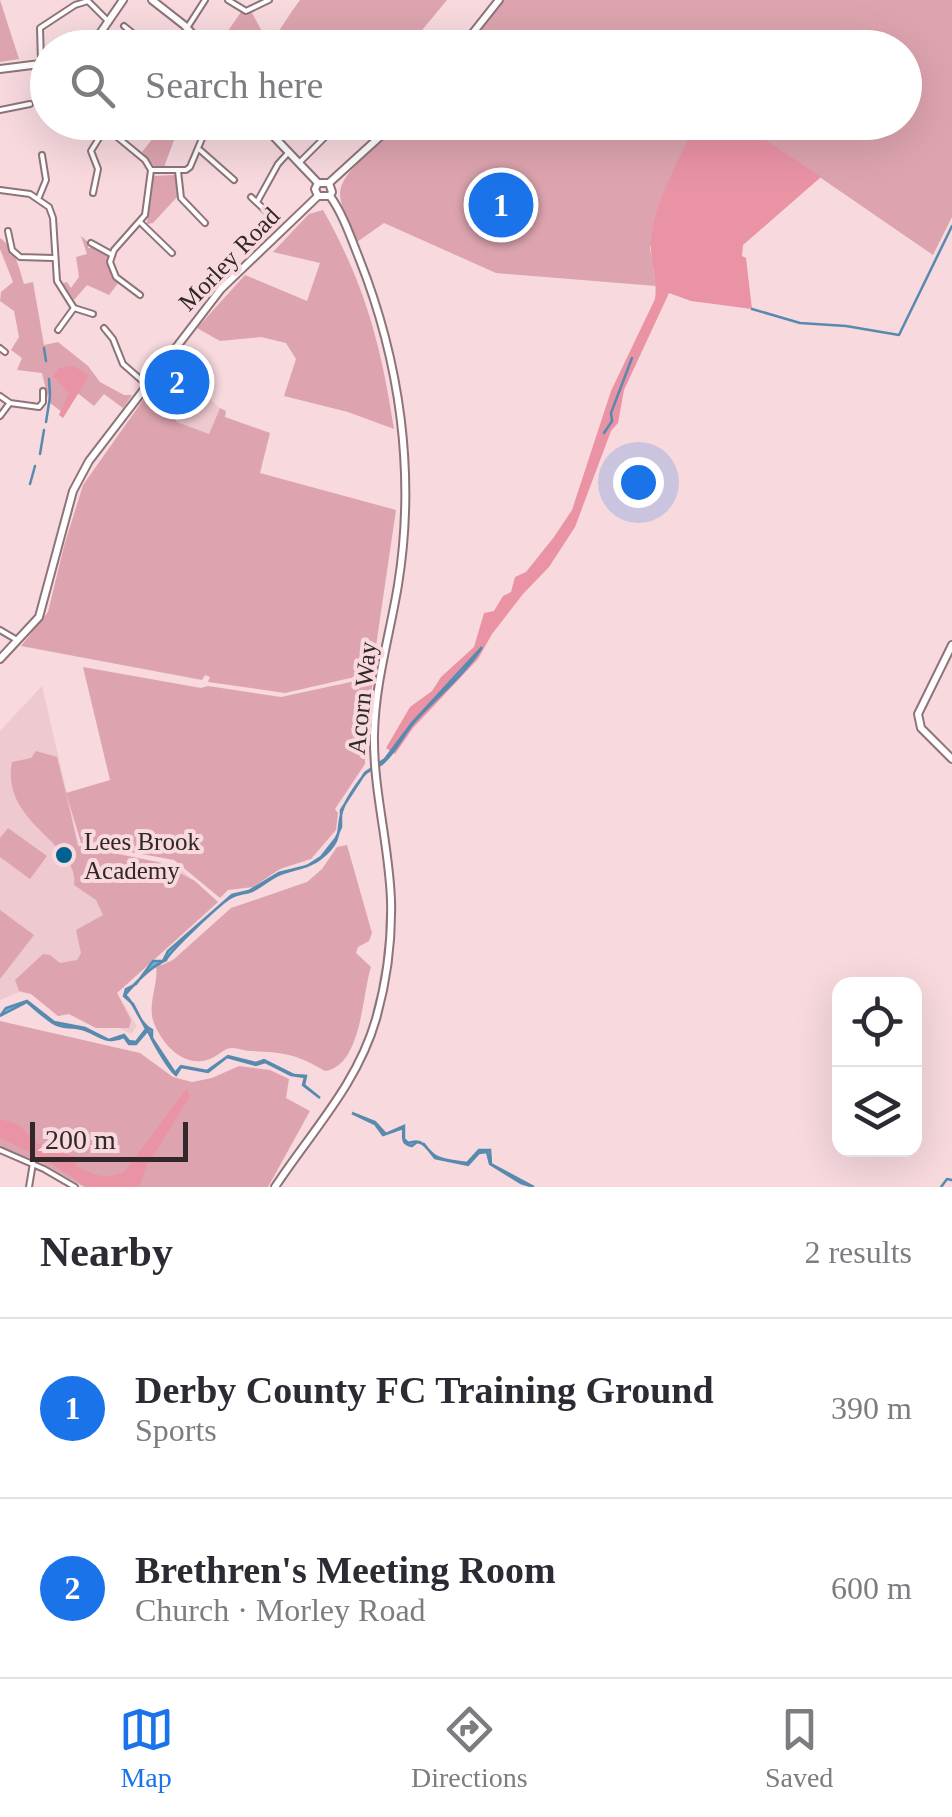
<!DOCTYPE html>
<meta charset="utf-8">
<style>
body{margin:0;font-family:Georgia,serif;background:#f2f2f3;color:#2b2b33}
.controls{position:absolute;right:30px;bottom:30px;display:grid;overflow:hidden;border-radius:20px;box-shadow:0 10px 40px #0002}
.controls button{width:90px;height:90px;display:grid;place-items:center;padding:0;border:0;border-bottom:2px solid #e1e1e2;background:#fff;color:#2b2b33;font:50px sans-serif}
.scale{position:absolute;left:30px;bottom:25px;width:158px;box-sizing:border-box;padding-left:10px;border:5px solid #322729;border-top:0;font-size:28px;line-height:35px;white-space:nowrap;color:#322729;-webkit-text-stroke:8px #f7d9de;paint-order:stroke}
.you{position:absolute;left:638px;top:482px;width:35px;height:35px;margin:-25px;border:8px solid #fff;border-radius:50%;background:#1a73e8;box-shadow:0 0 0 15px #1a73e833}
.badge{display:grid;place-items:center;width:65px;height:65px;border-radius:50%;background:#1a73e8;color:#fff;font-size:32px;font-weight:700}
.pin{position:absolute;translate:-50% -50%;border:5px solid #fff;box-shadow:0 2px 10px #0006}
.list{margin:0;padding:0;list-style:none}
h2{display:flex;justify-content:space-between;align-items:center;height:130px;margin:0;padding:0 40px;font-size:42px}
h2 small{font-size:32px;font-weight:400;color:#7c7c81}
.list li{display:grid;grid-template-columns:65px 1fr auto;gap:30px;align-items:center;box-sizing:border-box;height:180px;padding:0 40px;border-top:2px solid #e1e1e2}
.list b{display:block;font-size:38px;white-space:nowrap}
.list p{margin:0;font-size:32px;white-space:nowrap;color:#7c7c81}
.list em{font-size:32px;font-style:normal;color:#7c7c81}
.icon{flex:none;width:55px;height:55px;fill:none;stroke:currentColor;stroke-width:2;stroke-linecap:round;stroke-linejoin:round}
.map{position:relative;flex:none;width:952px;height:1187px;overflow:hidden}
.search{position:absolute;background:#fff;box-shadow:0 10px 40px #0002;left:30px;right:30px;top:30px;height:110px;display:flex;align-items:center;gap:25px;box-sizing:border-box;padding:0 35px;border-radius:55px;color:#7c7c81;font-size:38px}
.sheet{height:490px;background:#fff}
nav{display:flex;justify-content:space-around;align-items:center;box-sizing:border-box;height:140px;border-top:2px solid #e1e1e2;background:#fff;font-size:28px;color:#7c7c81}
nav a{display:grid;justify-items:center;gap:5px}
nav .on{color:#1a73e8}
.map>svg:first-child{display:block}
.built{fill:#eec9cf}
.green{fill:#dda4af}
.forest{fill:#e993a5}
.water{fill:#67b4e7;stroke:#578aae;stroke-width:2.5}
.lines{fill:none;stroke-linecap:round;stroke-linejoin:round}
.stream{stroke:#578aae;stroke-width:2.5}
.street-casing{stroke:#8e7478;stroke-width:8}
.secondary-casing{stroke:#8e7478;stroke-width:10}
.street{stroke:#fff;stroke-width:4}
.secondary{stroke:#fff;stroke-width:6}
.poi-dot{fill:#006291;stroke:#f7d9de;stroke-width:4}
.labels{text-anchor:middle;dominant-baseline:central;stroke-width:8;stroke-linejoin:round;paint-order:stroke}
.street-label{font-size:25px;fill:#322729;stroke:#f7d9de}
.poi-label{font-size:25px;fill:#322729;stroke:#f7d9de;text-anchor:start}
</style>
<div class="map">
<svg width="952" height="1187" viewBox="0 0 952 1187">
<rect width="100%" height="100%" fill="#f7d9de"/>
<g class="built">
<path d="M 162,379 L 176,388 L 187,380 L 220,408 L 209,434 L 177,422 L 171,411 L 148,393 Z"/>
<path d="M 42,686 L 79,845 L 177,866 L 218,902 L 117,993 L 137,1026 L 131,1034 L 117,1027 L 96,1028 L 69,1014 L 58,1016 L 31,994 L 19,992 L 0,1000 L 0,731 Z"/>
</g>
<g class="green">
<path d="M 0,0 L 19,59 L 0,62 Z"/>
<path d="M 300,0 L 447,0 L 408,47 L 267,47 C 280,31 288,16 300,0 Z"/>
<path d="M 503,0 L 952,0 L 952,217 L 933,255 L 741,123 L 904,122 L 904,48 L 478,48 L 472,38 Z"/>
<path d="M 241,12 L 252,13 L 265,37 L 257,47 L 217,47 Z"/>
<path d="M 165,123 L 186,123 L 177,132 L 164,167 L 154,166 L 142,152 Z"/>
<path d="M 404,123 L 700,123 L 691,133 L 650,248 L 656,286 L 496,273 L 384,223 L 357,242 C 352,227 341,210 340,195 C 338,172 387,138 404,123 Z"/>
<path d="M 175,175 L 178,196 L 153,223 L 147,224 L 153,176 Z"/>
<path d="M 323,210 C 365,284 381,345 394,429 L 348,412 L 284,396 L 296,359 L 286,343 L 261,337 L 220,341 L 197,328 L 245,275 L 307,301 L 320,263 L 273,252 L 309,214 Z"/>
<path d="M 81,236 L 88,242 L 88,248 L 96,247 L 109,255 L 113,278 L 119,282 L 109,295 L 87,285 L 74,300 L 63,283 L 67,282 L 71,288 L 79,277 L 76,257 L 87,254 Z"/>
<path d="M 0,238 C 16,249 18,266 24,284 L 33,282 L 44,345 L 58,342 L 88,366 L 100,382 L 124,395 L 132,395 L 123,408 L 104,394 L 94,406 L 75,391 L 63,413 L 49,402 L 42,373 L 17,370 L 22,358 L 11,350 L 19,337 L 14,311 L 0,301 L 1,292 L 13,282 L 0,249 Z"/>
<path d="M 148,393 L 171,411 L 177,422 L 209,434 L 220,408 L 226,411 L 225,417 L 270,433 L 260,473 L 396,510 L 372,673 L 285,693 L 208,682 L 210,677 L 205,675 L 202,680 L 21,646 L 48,612 L 64,546 L 83,485 Z"/>
<path d="M 83,667 L 201,688 L 208,686 L 281,697 L 374,677 L 365,724 L 365,764 L 335,809 L 338,813 L 336,830 L 311,859 L 280,869 L 253,887 L 228,890 L 220,898 L 174,860 L 81,843 L 66,793 L 78,846 L 177,866 L 180,873 L 195,881 L 218,902 L 117,993 L 131,1020 L 129,1028 L 96,1028 L 69,1014 L 58,1016 L 31,994 L 19,991 L 15,980 L 43,954 L 50,955 L 60,963 L 77,960 L 81,953 L 76,930 L 103,915 L 96,900 L 74,885 C 81,844 0,824 12,762 L 31,758 L 36,751 L 57,757 L 66,793 L 110,780 Z"/>
<path d="M 8,828 L 47,856 L 30,879 L 0,857 L 0,838 Z"/>
<path d="M 347,845 L 372,933 L 369,941 L 358,947 L 356,953 L 371,967 C 362,994 362,1066 325,1071 C 297,1054 283,1052 250,1051 C 243,1051 234,1046 227,1049 C 220,1052 215,1058 207,1060 C 183,1067 162,1044 154,1023 C 146,1004 161,980 155,963 L 162,965 L 173,960 L 231,908 L 307,882 L 322,869 L 337,847 Z"/>
<path d="M 0,910 L 34,935 L 0,979 Z"/>
<path d="M 0,1021 L 140,1053 L 173,1077 L 192,1082 L 212,1078 L 239,1066 L 270,1070 L 289,1079 L 286,1098 L 310,1111 L 268,1187 L 84,1187 L 42,1163 L 0,1146 Z"/>
</g>
<g class="forest">
<path d="M 700,123 L 741,123 L 821,177 L 743,245 L 742,256 L 746,258 L 752,309 L 691,301 L 669,293 L 624,390 L 618,423 L 611,431 L 575,527 L 549,567 L 523,594 L 492,634 L 478,659 L 413,728 L 395,754 L 386,748 L 410,707 L 432,691 L 441,677 L 474,647 L 484,613 L 494,611 L 503,596 L 511,592 L 515,577 L 526,572 L 554,537 L 572,510 L 611,391 L 655,299 C 658,281 650,263 651,244 C 653,204 675,169 691,133 Z"/>
<path d="M 74,366 L 89,376 L 63,418 L 59,415 L 69,393 L 53,376 L 59,368 Z"/>
<path d="M 187,1088 L 190,1096 L 146,1167 L 139,1187 L 87,1187 L 43,1158 L 0,1138 L 0,1119 L 17,1124 L 45,1149 L 74,1156 L 76,1166 C 95,1175 107,1182 126,1170 Z"/>
</g>
<g class="water">
<path d="M 482,647 C 465,674 438,696 416,720 C 404,733 397,750 384,762 C 379,767 370,769 365,774 C 358,782 348,797 344,806 C 334,828 347,838 320,859 C 307,869 291,869 278,875 C 269,879 261,887 252,891 C 244,894 237,893 230,898 C 220,904 170,951 166,960 C 152,966 136,982 125,995 C 136,1004 138,1023 152,1030 L 152,1038 L 175,1073 L 181,1066 L 207,1071 L 228,1056 L 256,1063 L 264,1060 L 294,1075 L 306,1076 L 304,1085 L 320,1098 L 303,1085 L 305,1077 L 291,1075 L 265,1062 L 256,1065 L 227,1057 L 208,1072 L 181,1067 L 176,1075 C 168,1069 151,1039 148,1030 L 136,1044 L 129,1044 L 124,1037 C 104,1047 96,1030 77,1028 C 68,1026 62,1029 53,1023 C 44,1017 35,1009 27,1002 L 0,1016 L 6,1008 L 27,1001 L 54,1022 L 85,1028 L 109,1040 L 124,1035 L 129,1041 L 136,1042 L 146,1029 L 133,1004 L 124,996 L 126,989 L 136,984 L 153,961 L 163,961 L 168,951 L 232,895 L 249,891 L 279,873 L 307,866 L 321,857 L 336,838 L 341,827 L 341,810 L 365,773 L 385,759 L 412,723 Z"/>
<path d="M 352,1113 L 375,1122 L 386,1134 L 404,1126 L 404,1139 L 408,1143 C 423,1138 423,1146 434,1155 C 442,1161 457,1161 467,1163 L 479,1150 L 490,1150 L 491,1164 L 534,1187 L 521,1183 L 490,1164 L 487,1152 L 479,1153 L 468,1165 L 435,1158 L 424,1144 L 417,1142 L 412,1146 C 400,1144 404,1137 403,1128 L 383,1135 L 375,1124 Z"/>
</g>
<g class="lines">
<g class="stream">
<path d="M 752,309 L 800,323 L 846,326 L 899,335 L 952,226"/>
<path d="M 44,348 L 46,361"/>
<path d="M 49,379 L 50,395"/>
<path d="M 46,422 L 50,397"/>
<path d="M 604,433 L 612,421 L 611,413 L 632,358"/>
<path d="M 40,454 L 44,430"/>
<path d="M 30,484 L 35,466"/>
<path d="M 941,1187 L 947,1179 L 952,1180"/>
</g>
<defs>
<g id="street">
<path d="M 228,0 L 246,11 L 269,0"/>
<path d="M 124,26 L 151,48"/>
<path d="M 187,28 L 205,0"/>
<path d="M 163,48 L 172,43"/>
<path d="M 41,62 L 40,28 L 75,5 L 88,1 L 109,22"/>
<path d="M 0,110 L 30,104"/>
<path d="M 99,122 L 145,160 L 151,170 L 145,215 L 114,250 L 110,262 L 116,277 L 140,295"/>
<path d="M 200,150 L 234,180"/>
<path d="M 300,162 L 328,134"/>
<path d="M 151,170 L 186,170 L 190,167 L 209,122"/>
<path d="M 178,171 L 181,198 L 205,223"/>
<path d="M 0,190 L 30,194 L 49,207 L 53,218 L 57,281 L 74,308 L 58,330"/>
<path d="M 93,193 L 98,169 L 91,151 L 106,127"/>
<path d="M 39,197 L 46,180 L 42,155"/>
<path d="M 251,197 L 268,213"/>
<path d="M 257,202 L 278,164 L 288,153"/>
<path d="M 140,222 L 172,253"/>
<path d="M 8,231 L 12,250 L 20,257 L 53,258"/>
<path d="M 91,243 L 111,254"/>
<path d="M 74,308 L 93,314"/>
<path d="M 104,328 L 113,339 L 123,364 L 147,385"/>
<path d="M 0,348 L 5,352"/>
<path d="M 0,396 L 10,403 L 39,407 L 43,402 L 43,391"/>
<path d="M 0,416 L 9,404"/>
<path d="M 0,630 L 17,640"/>
<path d="M 0,1150 L 44,1169 L 75,1187"/>
<path d="M 29,1187 L 33,1163"/>
</g>
<g id="secondary">
<path d="M 152,0 L 184,25 L 206,48"/>
<path d="M 90,48 L 123,0"/>
<path d="M 461,48 L 499,0"/>
<path d="M 0,69 L 48,63"/>
<path d="M 260,122 L 318,183"/>
<path d="M 318,196 L 315,189 L 318,183 L 329,183 L 396,122"/>
<path d="M 318,196 L 330,196 L 332,192 L 329,183"/>
<path d="M 952,645 L 918,714 L 921,728 L 952,759"/>
<path d="M 0,659 L 39,617 L 73,491 L 89,461 L 221,289 L 318,196"/>
<path d="M 275,1187 C 311,1132 357,1085 376,1019 C 387,980 392,940 391,900 C 389,844 373,790 374,734 C 375,683 390,634 398,585 C 416,474 400,361 359,258 C 351,238 343,214 330,196"/>
</g>
</defs>
<use href="#street" class="street-casing"/>
<use href="#secondary" class="secondary-casing"/>
<use href="#street" class="street"/>
<use href="#secondary" class="secondary"/>
</g>
<circle class="poi-dot" cx="64" cy="855" r="10"/>
<g class="labels">
<g class="street-label">
<text transform="translate(229 259) rotate(-46)">Morley Road</text>
<text transform="translate(362 698) rotate(-84)">Acorn Way</text>
</g>
<g class="poi-label">
<text x="84" y="841">Lees Brook<tspan x="84" dy="29">Academy</tspan></text>
</g>
</g>
</svg>
<div class="controls">
<button><svg class="icon" aria-label="locate" viewBox="0 0 24 24"><circle cx="12" cy="12" r="6"/><path d="M12 2v4M12 18v4M2 12h4M18 12h4"/></svg></button>
<button><svg class="icon" aria-label="layers" viewBox="0 0 24 24"><path d="M12 4l9 5-9 5-9-5zM3 14l9 5 9-5"/></svg></button>
</div>
<div class="scale">200 m</div>
<div class="you"></div>
<div class="pin badge" style="left:501px;top:205px">1</div>
<div class="pin badge" style="left:177px;top:382px">2</div>
<div class="search"><svg class="icon" aria-label="search" viewBox="0 0 24 24"><circle cx="10" cy="10" r="6"/><path d="M15 15l6 6"/></svg>Search here</div>
</div>
<section class="sheet">
<h2>Nearby<small>2 results</small></h2>
<ul class="list">
<li><span class="badge">1</span><div><b>Derby County FC Training Ground</b><p>Sports</p></div><em>390 m</em></li>
<li><span class="badge">2</span><div><b>Brethren's Meeting Room</b><p>Church · Morley Road</p></div><em>600 m</em></li>
</ul>
</section>
<nav>
<a class="on"><svg class="icon" aria-label="map" viewBox="0 0 24 24"><path d="M3 6l6-2 6 2 6-2v14l-6 2-6-2-6 2zM9 4v14M15 6v14"/></svg>Map</a>
<a><svg class="icon" aria-label="directions" viewBox="0 0 24 24"><path d="M12 3l9 9-9 9-9-9zM9 14v-3h6M13 9l2 2-2 2"/></svg>Directions</a>
<a><svg class="icon" aria-label="saved" viewBox="0 0 24 24"><path d="M7 4h10v16l-5-4-5 4z"/></svg>Saved</a>
</nav>
